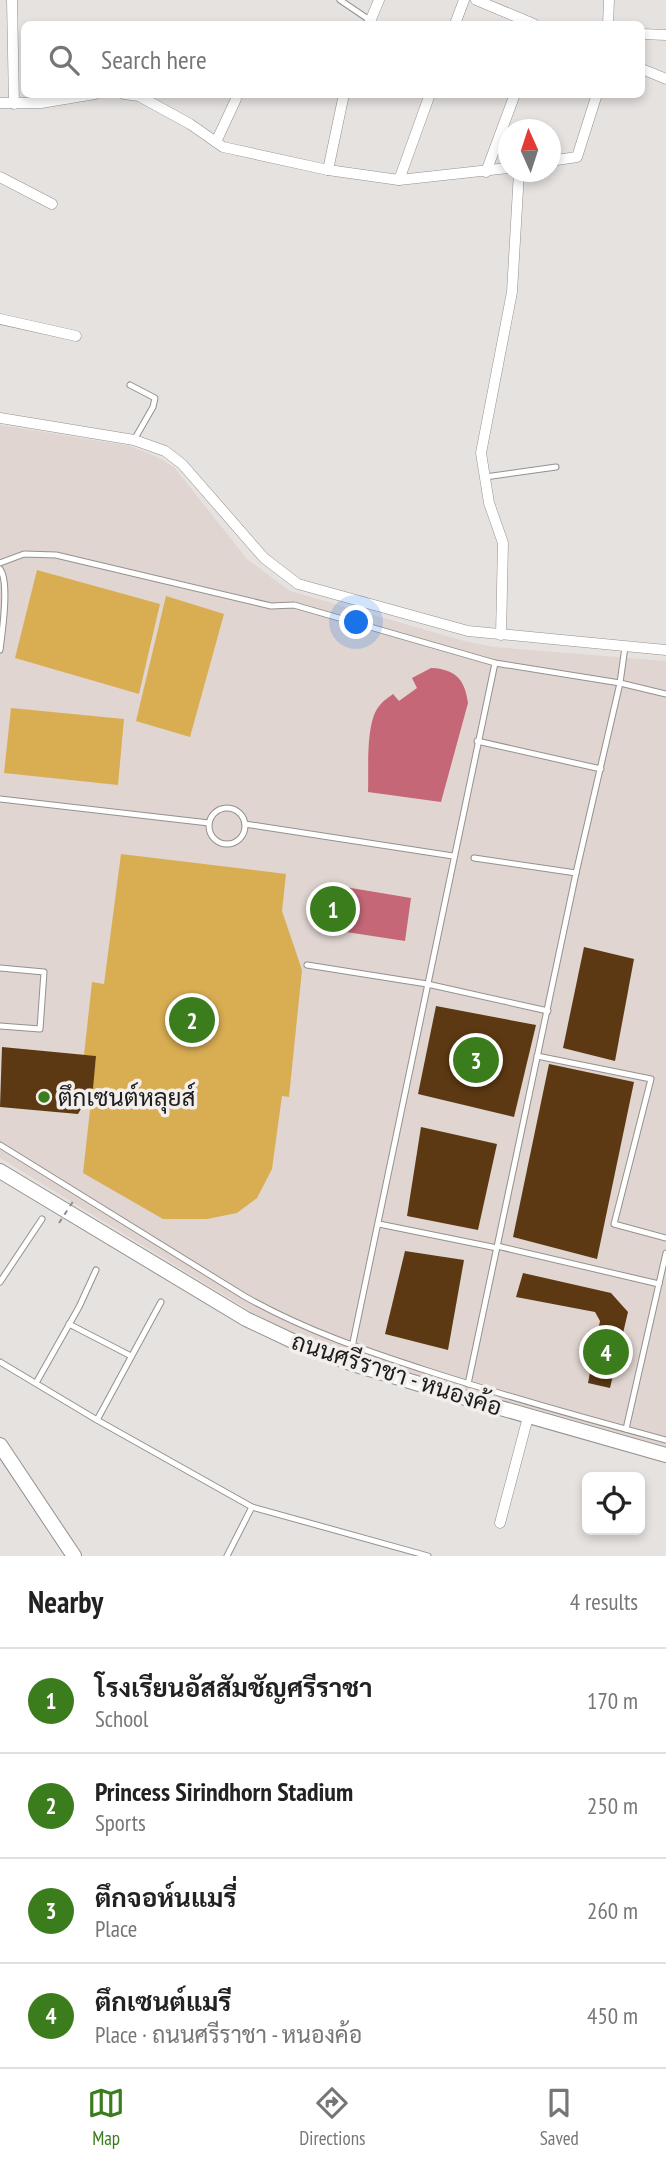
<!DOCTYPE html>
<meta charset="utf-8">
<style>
body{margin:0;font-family:"PT Sans Narrow",Sarabun,sans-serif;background:#f2f2f2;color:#222}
.controls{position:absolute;right:21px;bottom:21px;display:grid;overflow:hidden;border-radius:10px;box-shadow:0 4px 10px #0003}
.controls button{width:63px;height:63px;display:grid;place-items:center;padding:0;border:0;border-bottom:2px solid #e0e0e0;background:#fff;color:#222;font:35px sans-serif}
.compass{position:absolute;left:498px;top:119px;width:63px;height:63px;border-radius:50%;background:#fff;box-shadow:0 4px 10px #0003;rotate:357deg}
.you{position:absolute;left:357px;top:623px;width:24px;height:24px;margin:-18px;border:5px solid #fff;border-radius:50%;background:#1a73e8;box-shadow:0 0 0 10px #1a73e833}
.badge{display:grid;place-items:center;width:46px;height:46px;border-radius:50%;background:#3b7c1c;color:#fff;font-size:23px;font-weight:700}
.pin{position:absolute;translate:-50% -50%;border:4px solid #fff;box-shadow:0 2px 7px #0006}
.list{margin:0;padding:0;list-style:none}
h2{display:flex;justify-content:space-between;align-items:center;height:91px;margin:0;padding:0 28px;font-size:30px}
h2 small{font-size:23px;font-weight:400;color:#767676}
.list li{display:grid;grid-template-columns:46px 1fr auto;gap:21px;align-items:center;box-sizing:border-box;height:105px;padding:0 28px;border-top:2px solid #e0e0e0}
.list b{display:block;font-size:26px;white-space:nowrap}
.list p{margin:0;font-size:23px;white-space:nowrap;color:#767676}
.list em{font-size:23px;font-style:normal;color:#767676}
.icon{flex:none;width:38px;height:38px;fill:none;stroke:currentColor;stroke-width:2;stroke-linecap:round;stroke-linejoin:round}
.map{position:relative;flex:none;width:666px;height:1556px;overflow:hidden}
.search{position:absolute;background:#fff;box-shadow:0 4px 10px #0003;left:21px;right:21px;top:21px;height:77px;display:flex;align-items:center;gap:18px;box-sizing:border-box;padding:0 24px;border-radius:10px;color:#767676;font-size:26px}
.sheet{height:511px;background:#fff}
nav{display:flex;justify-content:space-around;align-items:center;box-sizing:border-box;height:98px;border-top:2px solid #e0e0e0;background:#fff;font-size:19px;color:#767676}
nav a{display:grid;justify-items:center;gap:4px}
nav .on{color:#3b7c1c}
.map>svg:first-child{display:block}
.built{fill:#e0d5d0}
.green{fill:#d9ae53}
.water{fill:#c56776}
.building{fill:#5c3912}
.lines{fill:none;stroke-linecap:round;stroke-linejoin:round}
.lane-casing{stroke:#94918f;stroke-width:7}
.street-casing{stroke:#94918f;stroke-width:11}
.secondary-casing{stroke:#94918f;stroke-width:16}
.lane{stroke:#fff;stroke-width:5}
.street{stroke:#fff;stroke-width:10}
.secondary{stroke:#fff;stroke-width:14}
.path-bridge{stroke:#8f8d8b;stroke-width:2;stroke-dasharray:5 5;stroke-linecap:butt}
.poi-dot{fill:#3b7c1c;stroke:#f2efed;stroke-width:2.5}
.labels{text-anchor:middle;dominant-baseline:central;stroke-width:7;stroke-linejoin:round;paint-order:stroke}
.poi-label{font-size:24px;fill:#1e1d1c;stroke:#f2efed;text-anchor:start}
.street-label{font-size:24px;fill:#1e1d1c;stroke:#f2efed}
</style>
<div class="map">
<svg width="666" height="1556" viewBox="0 0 666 1556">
<rect width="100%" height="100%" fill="#e5e2e0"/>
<path class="built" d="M 0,425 L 130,446 L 155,456 L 174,467 L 247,559 L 290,591 L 464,641 L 494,647 L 666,661 L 666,1447 L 365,1361 L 273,1325 L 0,1158 Z"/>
<g class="green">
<path d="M 37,570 L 160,604 L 139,694 L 15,658 Z"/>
<path d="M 166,596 L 224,614 L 190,737 L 136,721 Z"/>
<path d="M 11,708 L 124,719 L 118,785 L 4,773 Z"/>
<path d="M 121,854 L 286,874 L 282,911 L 302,970 L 289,1097 L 282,1096 L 272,1169 L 257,1198 L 237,1213 L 207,1219 L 163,1219 L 83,1173 L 96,1056 L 84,1055 L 92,982 L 104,984 Z"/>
</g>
<g class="water">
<path d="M 431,668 C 456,669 465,680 468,703 L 441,802 L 368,792 C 369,770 365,721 380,705 C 383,701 389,697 393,694 L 399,701 L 417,688 L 412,678 Z"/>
<path d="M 327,884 L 411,898 L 405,941 L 320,928 Z"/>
</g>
<g class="building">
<path d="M 584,947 L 634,959 L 615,1061 L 563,1048 Z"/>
<path d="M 436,1006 L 536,1025 L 514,1117 L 418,1094 Z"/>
<path d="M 2,1047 L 96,1056 L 93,1088 L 78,1114 L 0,1107 Z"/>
<path d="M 549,1064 L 634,1082 L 597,1259 L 513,1237 Z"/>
<path d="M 421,1127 L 497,1144 L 478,1230 L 407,1216 Z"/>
<path d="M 405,1251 L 464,1260 L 448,1350 L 385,1334 Z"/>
<path d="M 523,1273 L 611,1293 L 628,1312 L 610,1388 L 588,1383 L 600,1321 L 595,1312 L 516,1297 Z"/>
</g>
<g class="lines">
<defs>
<g id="lane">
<path d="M 340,0 L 371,21"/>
<path d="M 130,385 L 155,398 L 153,407 L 134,440"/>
<path d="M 485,477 L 556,467"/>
<path d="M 0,563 L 24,554 L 56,555 L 271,606 L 294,605 L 495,663 L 620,683 L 666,694"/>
<path d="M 0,569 C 10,582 2,633 0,650"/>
<path d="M 477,741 L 601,769"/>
<path d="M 0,799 L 209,823"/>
<circle cx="227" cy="826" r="18"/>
<path d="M 245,824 L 453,856"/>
<path d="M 474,858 L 576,873"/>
<path d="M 307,965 L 427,984 L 548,1011"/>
<path d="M 0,968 L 44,972 L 40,1029 L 0,1026"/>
<path d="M 537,1056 L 651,1079 L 614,1224 L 666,1238"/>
<path d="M 0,1145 L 244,1296 C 304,1330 366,1351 431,1372 C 509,1397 587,1419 666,1440"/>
<path d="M 379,1224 L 497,1248"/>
<path d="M 497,1246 L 659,1284"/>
<path d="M 0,1282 L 42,1219"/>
<path d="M 69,1324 L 131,1356"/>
<path d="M 352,1347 L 495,663"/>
<path d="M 0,1362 L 97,1420 L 252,1507 L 428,1556"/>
<path d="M 36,1383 L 79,1307 L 96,1270"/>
<path d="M 468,1384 L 576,873 L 620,683 L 625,647"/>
<path d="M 97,1420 L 161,1302"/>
<path d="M 626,1429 L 666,1253"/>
<path d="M 227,1556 L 252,1507"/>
</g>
<g id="street">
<path d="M 12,0 L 14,104"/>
<path d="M 476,0 L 534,24"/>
<path d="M 369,24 L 379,0"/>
<path d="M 455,24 L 464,0"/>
<path d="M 608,24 L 609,0"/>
<path d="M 642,34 L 666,35"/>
<path d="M 642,69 L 666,79"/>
<path d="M 124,94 L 139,96 L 190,124 L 223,147 L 328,170 L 399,180 L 508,168"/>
<path d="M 0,103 L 41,103 L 95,94"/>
<path d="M 216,142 L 236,99"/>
<path d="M 550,161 L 577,157 L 597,94"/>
<path d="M 328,170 L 344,94"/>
<path d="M 486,172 L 515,94"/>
<path d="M 0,177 L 52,204"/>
<path d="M 399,180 L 430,94"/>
<path d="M 0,319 L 76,336"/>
<path d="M 0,418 L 134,440 L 165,451 L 182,464 L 264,558 L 298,584 L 468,631 L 666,650"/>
<path d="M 501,635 L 503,543 L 489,503 L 481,453 L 512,292 L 519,172"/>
<path d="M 500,1523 L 528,1417"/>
</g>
<g id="secondary">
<path d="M 0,1171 L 246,1319 L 299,1344 L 353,1364 L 469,1399 L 666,1455"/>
<path d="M 0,1445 L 74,1556"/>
</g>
</defs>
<use href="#lane" class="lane-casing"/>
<use href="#street" class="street-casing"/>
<use href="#secondary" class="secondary-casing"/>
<use href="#lane" class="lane"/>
<use href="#street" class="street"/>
<use href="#secondary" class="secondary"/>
<path class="path-bridge" d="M 59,1223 L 74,1200"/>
</g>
<circle class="poi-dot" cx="44" cy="1097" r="7"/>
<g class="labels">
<g class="poi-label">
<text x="58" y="1097">ตึกเซนต์หลุยส์</text>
</g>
<g class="street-label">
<text transform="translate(397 1374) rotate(18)">ถนนศรีราชา - หนองค้อ</text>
</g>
</g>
</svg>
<div class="controls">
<button><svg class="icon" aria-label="locate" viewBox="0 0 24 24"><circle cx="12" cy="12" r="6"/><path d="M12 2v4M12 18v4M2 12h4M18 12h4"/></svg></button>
</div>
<svg class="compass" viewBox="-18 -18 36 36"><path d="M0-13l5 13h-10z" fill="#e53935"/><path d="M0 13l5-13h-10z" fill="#767676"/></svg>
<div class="you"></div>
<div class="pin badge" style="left:333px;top:909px">1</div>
<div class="pin badge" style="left:192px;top:1020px">2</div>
<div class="pin badge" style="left:476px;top:1060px">3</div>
<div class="pin badge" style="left:606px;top:1352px">4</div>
<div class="search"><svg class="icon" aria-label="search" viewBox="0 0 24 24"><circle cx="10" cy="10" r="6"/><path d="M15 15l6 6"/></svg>Search here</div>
</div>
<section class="sheet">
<h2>Nearby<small>4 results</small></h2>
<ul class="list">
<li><span class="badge">1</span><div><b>โรงเรียนอัสสัมชัญศรีราชา</b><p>School</p></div><em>170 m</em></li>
<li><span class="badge">2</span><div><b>Princess Sirindhorn Stadium</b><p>Sports</p></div><em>250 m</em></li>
<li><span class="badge">3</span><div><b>ตึกจอห์นแมรี่</b><p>Place</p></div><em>260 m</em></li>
<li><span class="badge">4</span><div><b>ตึกเซนต์แมรี</b><p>Place · ถนนศรีราชา - หนองค้อ</p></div><em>450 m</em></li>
</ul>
</section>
<nav>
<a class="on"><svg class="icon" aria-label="map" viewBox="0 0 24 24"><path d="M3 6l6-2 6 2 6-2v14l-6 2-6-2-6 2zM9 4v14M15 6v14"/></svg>Map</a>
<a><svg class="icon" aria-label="directions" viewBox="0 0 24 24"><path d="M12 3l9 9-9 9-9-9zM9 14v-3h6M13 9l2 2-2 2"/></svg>Directions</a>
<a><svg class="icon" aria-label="saved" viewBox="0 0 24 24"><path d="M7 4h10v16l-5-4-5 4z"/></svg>Saved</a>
</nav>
